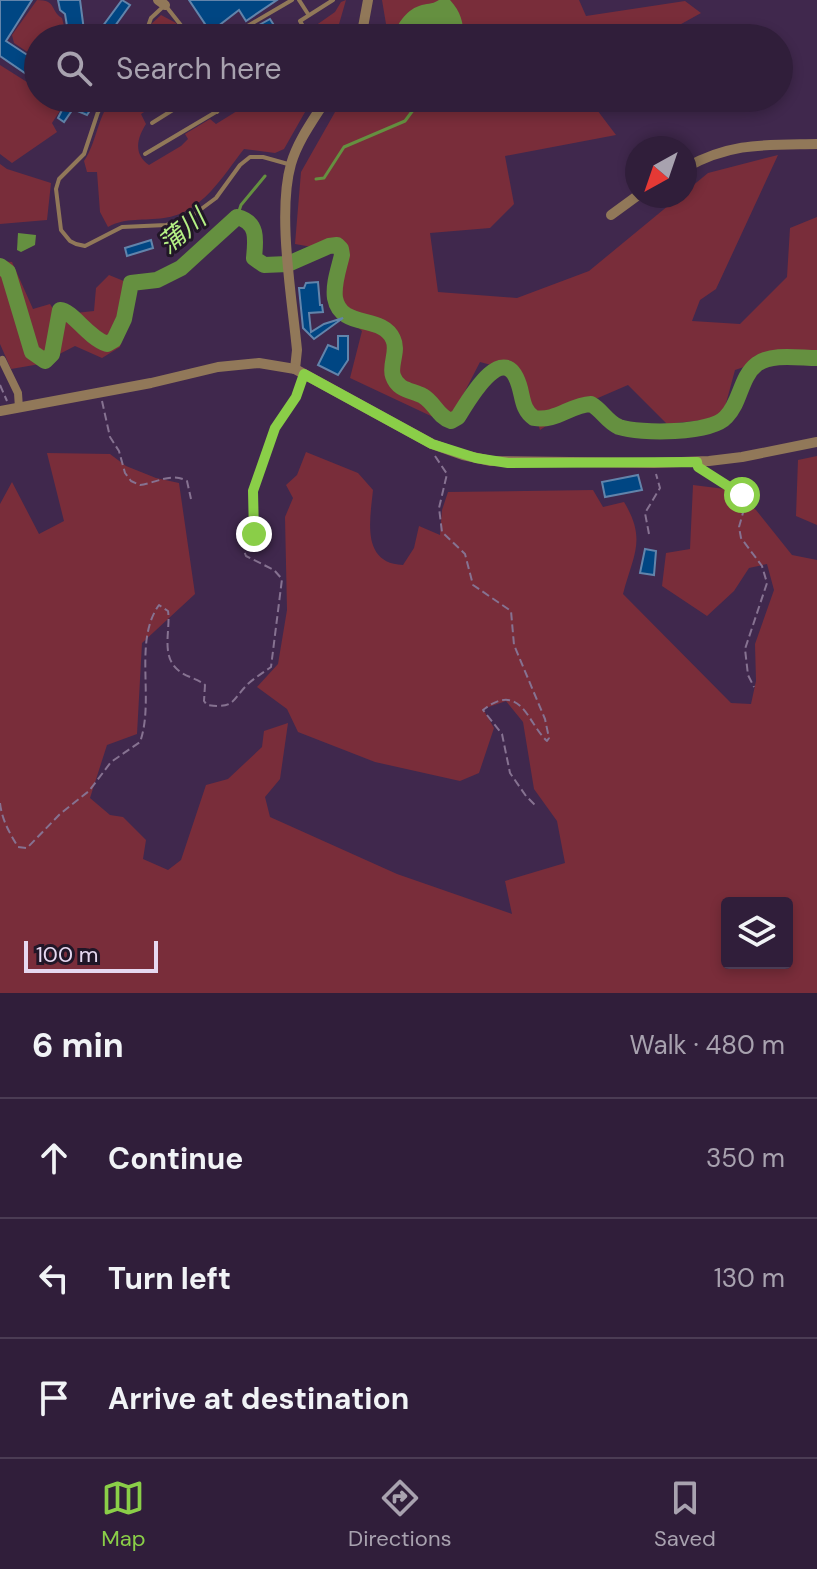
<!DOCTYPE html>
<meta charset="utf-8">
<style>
body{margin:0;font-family:"DM Sans","Noto Sans JP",sans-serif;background:#3c2b45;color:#f1f3f6}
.controls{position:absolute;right:24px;bottom:24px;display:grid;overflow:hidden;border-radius:8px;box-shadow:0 4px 12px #0003}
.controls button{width:72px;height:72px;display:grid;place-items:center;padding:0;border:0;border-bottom:2px solid #4b3c54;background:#301e3a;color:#f1f3f6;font:40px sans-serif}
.compass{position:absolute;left:625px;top:136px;width:72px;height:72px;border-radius:50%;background:#301e3a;box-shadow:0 4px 12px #0003;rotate:220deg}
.scale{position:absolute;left:24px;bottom:20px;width:134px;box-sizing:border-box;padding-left:8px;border:4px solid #e6d8f0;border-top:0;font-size:22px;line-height:28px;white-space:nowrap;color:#e6d8f0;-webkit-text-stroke:6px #211627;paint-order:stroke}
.stop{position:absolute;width:24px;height:24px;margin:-18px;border:6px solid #8ace48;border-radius:50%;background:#fff}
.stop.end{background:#8ace48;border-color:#fff;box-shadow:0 2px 8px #0008}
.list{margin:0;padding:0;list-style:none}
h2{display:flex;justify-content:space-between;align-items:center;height:104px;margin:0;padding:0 32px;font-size:34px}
h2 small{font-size:26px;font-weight:400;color:#a8a2af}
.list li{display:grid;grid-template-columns:52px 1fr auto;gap:24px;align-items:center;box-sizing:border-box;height:120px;padding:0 32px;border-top:2px solid #4b3c54}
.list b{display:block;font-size:30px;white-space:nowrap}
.list em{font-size:26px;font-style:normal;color:#a8a2af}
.icon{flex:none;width:44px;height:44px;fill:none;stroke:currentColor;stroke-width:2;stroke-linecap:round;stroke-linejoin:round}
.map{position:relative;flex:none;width:817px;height:993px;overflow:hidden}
.search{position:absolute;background:#301e3a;box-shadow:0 4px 12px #0003;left:24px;right:24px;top:24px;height:88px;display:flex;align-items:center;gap:20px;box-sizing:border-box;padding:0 28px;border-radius:44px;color:#a8a2af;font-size:30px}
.sheet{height:464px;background:#301e3a}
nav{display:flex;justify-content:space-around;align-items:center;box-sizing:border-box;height:112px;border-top:2px solid #4b3c54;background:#301e3a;font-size:22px;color:#a8a2af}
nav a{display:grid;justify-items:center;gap:4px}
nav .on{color:#8ace48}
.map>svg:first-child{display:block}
.green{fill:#792d3a;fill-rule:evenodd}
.water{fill:#659040}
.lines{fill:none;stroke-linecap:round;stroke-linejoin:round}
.stream{stroke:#659040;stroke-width:3}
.river{stroke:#659040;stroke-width:16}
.building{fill:#004683;stroke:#6284ab;stroke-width:2}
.path{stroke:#867291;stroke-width:2;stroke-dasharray:8 4;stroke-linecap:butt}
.service{stroke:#917859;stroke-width:4}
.minor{stroke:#917859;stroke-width:8}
.tertiary{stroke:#917859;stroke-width:10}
.route{stroke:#8ace48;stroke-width:10}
.labels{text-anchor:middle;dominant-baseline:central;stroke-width:6;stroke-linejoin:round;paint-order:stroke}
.water-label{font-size:26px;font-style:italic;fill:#b5f085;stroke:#211627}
</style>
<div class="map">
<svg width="817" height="993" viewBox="0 0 817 993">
<rect width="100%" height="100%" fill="#40284d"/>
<g class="green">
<path d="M 37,0 C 57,0 50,11 62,18 L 66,34 L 63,38 L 38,38 L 38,59 L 14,43 L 12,35 Z"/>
<path d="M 346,0 L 335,38 L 319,38 L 321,36 L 315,26 L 335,12 L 341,2 Z"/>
<path d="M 382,0 L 579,0 L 586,16 L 685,1 L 701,13 L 656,38 L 378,38 L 386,24 Z"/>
<path d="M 161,15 L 176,23 L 184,38 L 147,38 L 148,27 Z"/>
<path d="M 0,65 L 38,89 L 38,98 L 51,98 L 63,106 L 52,123 L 57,132 L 12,163 L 0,154 Z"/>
<path d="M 125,98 L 167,98 L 141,114 L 146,124 C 137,138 133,154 149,165 L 181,146 L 188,139 L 185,134 L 210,119 L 216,124 L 237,111 L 235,105 L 243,98 L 313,98 L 284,149 L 275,153 L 244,149 C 222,177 202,213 164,218 C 144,221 126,217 108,227 L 100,212 L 97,172 L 87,172 L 84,161 C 97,142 97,118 112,99 L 119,104 Z"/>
<path d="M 343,98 L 588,98 L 616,135 L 505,156 L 514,204 L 490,228 L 430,233 L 438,292 L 517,298 L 589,271 L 680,196 L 685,196 L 685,192 L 708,173 L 778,155 L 716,289 L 700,300 L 692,321 L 740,324 L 787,277 L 790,228 L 817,217 L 817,357 L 765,360 L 735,370 L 722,418 L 667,424 L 628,385 L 570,410 L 540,430 L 521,373 L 480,362 L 448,424 L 350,378 L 362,331 L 339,311 L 335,251 L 295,244 L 301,172 Z"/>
<path d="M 0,164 L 7,169 L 51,183 L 47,220 L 0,224 Z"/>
<path d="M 0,261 L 12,262 L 33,309 L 50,304 L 57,315 L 94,311 L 96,288 L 109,275 L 136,286 L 120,347 L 102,358 L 75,346 L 40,364 L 11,369 L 0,344 Z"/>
<path d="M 306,452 L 358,473 L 373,490 C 370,520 361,563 403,565 L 414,548 L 419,526 L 440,535 L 442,510 L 448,492 L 593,490 L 603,507 L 624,502 C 647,540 633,555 623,594 L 731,703 L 751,704 L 756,681 L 755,644 L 774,590 L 767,564 L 749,568 L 734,591 L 707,616 L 662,586 L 666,553 L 690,549 L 693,485 L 725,489 L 756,510 L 792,555 L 817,560 L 817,993 L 0,993 L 0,504 L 12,482 L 39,534 L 64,521 L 47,453 L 110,454 L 126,466 L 156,478 L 179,483 L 195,594 L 142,643 L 137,734 L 107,745 L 90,798 L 110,815 L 123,817 L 146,840 L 143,859 L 168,870 L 181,860 L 206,785 L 228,779 L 262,747 L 264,731 L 288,723 L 280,779 L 265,797 L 270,817 L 397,874 L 512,914 L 505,881 L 565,863 L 557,821 L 534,789 L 523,722 L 506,701 L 483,709 L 494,728 L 479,773 L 460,781 L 375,762 L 298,732 L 287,709 L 257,687 L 278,664 L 287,610 L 285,517 L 293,498 L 286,485 L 297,475 ZM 727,903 L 787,903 L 787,963 L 727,963 Z"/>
<path d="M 817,456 L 817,525 L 796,516 L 798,460 Z"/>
</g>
<g class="water">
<path d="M 439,0 L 450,0 C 461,12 463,22 464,38 L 392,38 C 396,26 406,10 419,6 C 427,3 431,5 439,0 Z"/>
<path d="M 18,233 L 36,235 L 35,245 L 21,252 L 17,250 Z"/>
</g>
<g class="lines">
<g class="stream">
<path d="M 316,179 L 324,178 L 344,147 L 405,121 L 422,98"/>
<path d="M 237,217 L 241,205 L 265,176"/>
</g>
<path class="river" d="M 0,266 L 8,272 L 32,352 L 45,361 L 52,354 L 60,310 C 73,311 87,337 107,344 L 114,340 L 124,319 L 131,283 L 157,280 L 181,268 L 237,217 C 258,222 256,239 254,258 L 264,265 L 288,264 L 329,246 L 337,245 L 341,249 L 342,255 C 339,268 333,284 335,298 C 341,330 382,314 393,339 C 399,351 389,365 393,376 C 398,391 412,390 423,396 C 435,403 437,416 451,421 L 458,417 C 468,401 504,337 519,385 C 523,397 522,410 534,418 C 556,422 570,405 591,404 C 602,410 607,422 619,427 C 640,434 711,434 726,417 C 741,402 740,377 757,364 C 772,353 799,358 817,358"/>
</g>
<g class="building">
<path d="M 0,0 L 32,0 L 6,41 L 38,62 L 38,82 L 0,56 Z"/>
<path d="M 58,0 L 80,0 L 85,38 L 69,38 L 65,14 L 60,10 Z"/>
<path d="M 122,0 L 130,5 L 110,33 L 117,38 L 94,38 Z"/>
<path d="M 189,0 L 277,0 L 246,21 L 239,10 L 204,37 L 198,28 L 205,24 Z"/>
<path d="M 270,19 L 282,38 L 241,38 L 252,29 Z"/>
<path d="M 68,98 L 98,98 L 87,115 L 73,109 L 64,122 L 58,118 Z"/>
<path d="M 151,240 L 153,248 L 127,256 L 125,248 Z"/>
<path d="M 318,282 L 320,305 L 322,305 L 323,312 L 309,313 L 311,332 L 324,324 L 343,318 L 314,339 L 303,328 L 299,288 L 304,288 L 306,283 Z"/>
<path d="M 338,336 L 348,336 L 348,360 L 338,375 L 318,365 L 328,345 L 338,349 Z"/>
<path d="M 638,475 L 642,490 L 605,497 L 602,482 Z"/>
<path d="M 645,549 L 656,551 L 654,575 L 640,573 Z"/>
</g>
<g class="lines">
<g class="path">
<path d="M 0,385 L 7,401"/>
<path d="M 102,401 L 110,437 L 119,451 L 125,473 L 131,481 L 140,485 C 156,483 172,472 187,481 L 191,499"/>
<path d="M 435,456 L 447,474 L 439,508 L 442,532 L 465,554 L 473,585 L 511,611 L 514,645 L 545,719 L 549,738 L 547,741 C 528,724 521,680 483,710 L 502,734 L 510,773 L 526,796 L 536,806"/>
<path d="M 703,471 L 731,487 L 742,495 L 746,502 L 739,527 L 741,538 L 762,566 L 767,583 L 745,649 L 748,675 L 754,687"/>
<path d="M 649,534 L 645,513 L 660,488 L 656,474"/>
<path d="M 0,803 C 2,820 9,832 18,847 L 27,848 L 60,814 L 89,791 L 111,762 L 140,742 C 155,700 133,641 159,605 L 168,611 C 171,631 159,659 182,673 C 190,678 198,679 205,685 L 204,701 L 207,705 C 236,709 231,700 249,683 C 256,677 264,672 271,667 L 282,579 L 274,570 L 246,556 L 244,551 L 254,534 L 252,501 L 260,469 L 279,419 L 296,397 L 302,383"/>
</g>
<g class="service">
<path d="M 299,0 L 308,14"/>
<path d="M 144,38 L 151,18 L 165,5 L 191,38"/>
<path d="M 227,38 L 292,0"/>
<path d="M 310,38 L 300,21 L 333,0"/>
<path d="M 108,98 L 98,112 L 84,154 L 59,179 L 56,189 L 61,230 L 70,241 L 76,244 L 85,246 L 122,227 L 166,225 L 185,221 L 216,198 L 240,165 L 250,157 L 263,157 L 288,164"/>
<path d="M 207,98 L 217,112"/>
<path d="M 231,103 L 237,98"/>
<path d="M 152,123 L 192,98"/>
<path d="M 145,154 L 231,103 L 228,98"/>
</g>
<path class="minor" d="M 2,360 L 18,393 L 19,408"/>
<g class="tertiary">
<path d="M 158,0 L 165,5"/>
<path d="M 361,38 L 368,0"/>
<path d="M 685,168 C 731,142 766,145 817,144"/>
<path d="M 611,215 L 637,196"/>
<path d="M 295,369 L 297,350 C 292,298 277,213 291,164 C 298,140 314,119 327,98"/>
<path d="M 0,411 L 151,383 L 218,367 L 259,363 L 295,369 L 432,444 L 463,455 L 491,461 L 654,463 L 709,461 L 742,457 L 817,442"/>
</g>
</g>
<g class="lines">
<path class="route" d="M 254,534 L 253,491 L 275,428 L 296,397 L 304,374 L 432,444 L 476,458 L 508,463 L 697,462 L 698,467 L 742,495"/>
</g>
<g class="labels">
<g class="water-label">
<text transform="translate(182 231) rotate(-40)">蒲川</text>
</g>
</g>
</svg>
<div class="controls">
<button><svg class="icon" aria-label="layers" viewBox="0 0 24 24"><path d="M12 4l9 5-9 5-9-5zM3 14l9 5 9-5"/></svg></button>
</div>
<svg class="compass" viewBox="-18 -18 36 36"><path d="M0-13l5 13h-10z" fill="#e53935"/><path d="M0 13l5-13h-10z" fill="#a8a2af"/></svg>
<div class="scale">100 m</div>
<div class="stop" style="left:742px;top:495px"></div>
<div class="stop end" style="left:254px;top:534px"></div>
<div class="search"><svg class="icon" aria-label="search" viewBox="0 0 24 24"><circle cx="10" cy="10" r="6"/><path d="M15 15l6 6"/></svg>Search here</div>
</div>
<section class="sheet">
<h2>6 min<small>Walk · 480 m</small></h2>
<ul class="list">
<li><svg class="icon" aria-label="ahead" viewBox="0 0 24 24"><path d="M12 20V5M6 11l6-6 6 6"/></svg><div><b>Continue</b></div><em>350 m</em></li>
<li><svg class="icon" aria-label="left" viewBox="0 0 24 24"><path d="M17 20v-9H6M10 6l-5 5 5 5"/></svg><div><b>Turn left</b></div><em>130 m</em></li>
<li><svg class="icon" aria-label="arrive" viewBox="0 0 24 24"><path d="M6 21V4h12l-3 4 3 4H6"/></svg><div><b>Arrive at destination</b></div></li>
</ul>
</section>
<nav>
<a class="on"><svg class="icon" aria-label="map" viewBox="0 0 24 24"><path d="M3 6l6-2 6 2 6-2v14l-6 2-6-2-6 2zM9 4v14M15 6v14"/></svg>Map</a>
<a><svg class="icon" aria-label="directions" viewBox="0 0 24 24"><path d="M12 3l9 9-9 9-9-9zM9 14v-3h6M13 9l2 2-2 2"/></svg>Directions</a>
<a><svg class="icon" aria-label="saved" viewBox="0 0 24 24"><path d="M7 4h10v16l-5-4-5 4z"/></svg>Saved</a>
</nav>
